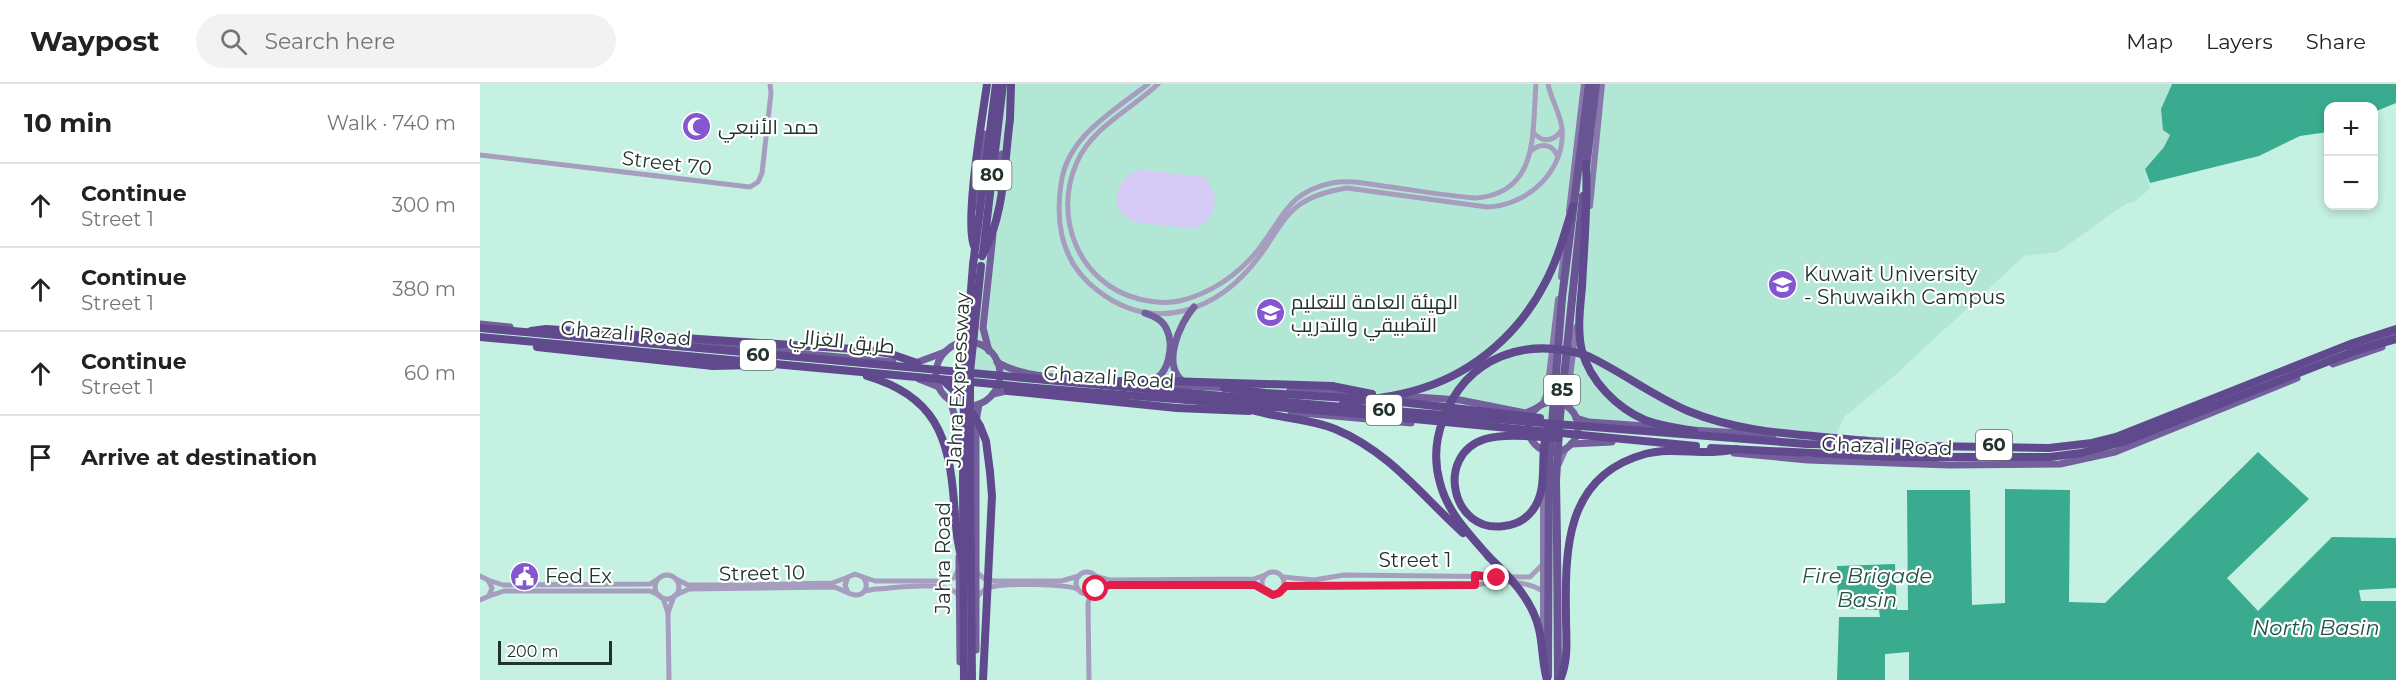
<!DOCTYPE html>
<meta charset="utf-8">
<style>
body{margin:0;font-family:Montserrat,Cairo,sans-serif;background:#f2f2f2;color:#222}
.controls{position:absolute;right:18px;top:18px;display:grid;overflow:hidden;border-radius:12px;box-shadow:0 3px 9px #0003}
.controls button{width:54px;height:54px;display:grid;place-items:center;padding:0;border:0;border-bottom:2px solid #e0e0e0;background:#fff;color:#222;font:30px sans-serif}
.scale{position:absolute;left:18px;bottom:15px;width:114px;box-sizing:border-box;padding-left:6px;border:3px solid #22332e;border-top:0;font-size:16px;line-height:21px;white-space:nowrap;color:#22332e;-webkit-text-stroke:4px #fff;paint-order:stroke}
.stop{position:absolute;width:18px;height:18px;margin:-14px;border:4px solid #e11d48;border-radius:50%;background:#fff}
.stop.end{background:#e11d48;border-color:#fff;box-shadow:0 2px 6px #0008}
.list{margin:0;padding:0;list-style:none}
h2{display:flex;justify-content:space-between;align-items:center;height:78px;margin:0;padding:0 24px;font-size:26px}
h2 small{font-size:20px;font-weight:400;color:#767676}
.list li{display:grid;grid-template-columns:39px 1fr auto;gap:18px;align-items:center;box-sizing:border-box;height:84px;padding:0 24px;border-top:2px solid #e0e0e0}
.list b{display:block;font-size:22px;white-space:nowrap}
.list p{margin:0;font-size:20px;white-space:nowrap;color:#767676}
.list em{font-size:20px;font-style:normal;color:#767676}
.icon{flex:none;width:33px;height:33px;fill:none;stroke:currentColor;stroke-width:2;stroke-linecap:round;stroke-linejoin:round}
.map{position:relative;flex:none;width:1916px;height:596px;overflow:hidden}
header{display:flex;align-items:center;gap:36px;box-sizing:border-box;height:84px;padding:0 30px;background:#fff;border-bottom:2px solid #e0e0e0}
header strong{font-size:28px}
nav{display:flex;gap:33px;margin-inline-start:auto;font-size:21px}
.search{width:420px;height:54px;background:#f2f2f2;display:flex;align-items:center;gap:15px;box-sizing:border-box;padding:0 21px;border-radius:33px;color:#767676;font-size:22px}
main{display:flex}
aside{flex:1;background:#fff}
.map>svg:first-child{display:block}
.built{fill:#b2e7d5}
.green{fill:#d6caf7}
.water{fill:#3aab8e}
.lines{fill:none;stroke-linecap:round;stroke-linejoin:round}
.tertiary{stroke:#a69dbf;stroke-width:5}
.secondary{stroke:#8779aa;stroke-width:6}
.primary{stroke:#725f9b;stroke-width:7}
.trunk{stroke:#695494;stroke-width:8}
.motorway{stroke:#60498d;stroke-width:8}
.trunk-bridge{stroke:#695494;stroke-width:8}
.motorway-bridge{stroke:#60498d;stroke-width:8}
.route{stroke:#e11d48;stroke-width:8}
.labels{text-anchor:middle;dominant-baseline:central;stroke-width:4.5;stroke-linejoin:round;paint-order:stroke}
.shield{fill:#fff;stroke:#64706d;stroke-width:1.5}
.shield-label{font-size:18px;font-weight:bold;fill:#22332e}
.poi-label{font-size:20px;fill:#22332e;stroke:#fff;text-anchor:start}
.street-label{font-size:20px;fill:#22332e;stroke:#fff}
.water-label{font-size:21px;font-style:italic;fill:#245245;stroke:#fff}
</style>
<header>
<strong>Waypost</strong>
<div class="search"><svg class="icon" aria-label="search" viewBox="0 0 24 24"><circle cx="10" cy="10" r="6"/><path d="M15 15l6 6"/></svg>Search here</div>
<nav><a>Map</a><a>Layers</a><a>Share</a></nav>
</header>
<main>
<aside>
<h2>10 min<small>Walk · 740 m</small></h2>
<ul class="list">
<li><svg class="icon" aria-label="ahead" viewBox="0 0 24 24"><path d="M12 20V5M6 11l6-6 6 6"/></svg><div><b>Continue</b><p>Street 1</p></div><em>300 m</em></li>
<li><svg class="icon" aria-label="ahead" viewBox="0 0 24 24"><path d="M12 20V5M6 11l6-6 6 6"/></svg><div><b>Continue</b><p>Street 1</p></div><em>380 m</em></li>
<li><svg class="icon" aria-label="ahead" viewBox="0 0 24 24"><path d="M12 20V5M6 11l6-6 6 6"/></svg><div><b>Continue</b><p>Street 1</p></div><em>60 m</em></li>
<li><svg class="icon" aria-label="arrive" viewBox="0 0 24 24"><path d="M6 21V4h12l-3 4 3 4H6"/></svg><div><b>Arrive at destination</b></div></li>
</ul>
</aside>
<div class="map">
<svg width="1916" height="596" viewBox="0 0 1916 596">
<rect width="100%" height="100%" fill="#c5f1e2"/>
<path class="built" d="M 516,0 L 1691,0 L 1681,26 L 1684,46 L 1690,51 L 1684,63 L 1665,85 L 1670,105 L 1654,118 L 1648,119 L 1638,125 L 1578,168 L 1544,172 L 1414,292 L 1364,333 L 1350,365 L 1075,345 L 487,294 L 495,164 Z"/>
<path class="green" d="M 656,85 L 728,94 L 728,100 C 742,117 733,138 713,145 L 656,138 C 629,129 631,98 656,87 Z"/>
<g class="water">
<path d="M 1692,0 L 1916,0 L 1916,19 L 1894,28 L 1894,22 L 1848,22 L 1848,48 L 1820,52 L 1779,72 L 1670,99 L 1665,85 L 1684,63 L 1690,51 L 1683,46 L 1681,25 Z"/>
<path d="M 1778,368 L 1829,415 L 1747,494 L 1778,527 L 1852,453 L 1916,454 L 1916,504 L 1879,506 L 1881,517 L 1916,517 L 1916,596 L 1429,596 L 1429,568 L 1405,570 L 1405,596 L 1357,596 L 1359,533 L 1400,533 L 1399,526 L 1358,524 L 1357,482 L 1415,480 L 1417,526 L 1428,526 L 1427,406 L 1490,406 L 1492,521 L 1525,519 L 1525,405 L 1590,406 L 1589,518 L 1625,519 Z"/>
</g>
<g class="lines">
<g class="tertiary">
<path d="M 668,0 C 634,27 587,52 581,100 C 575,141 583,180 617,206 C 674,251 738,227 778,174 C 790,159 799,139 813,126 C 828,112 848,107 867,104 L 1007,123 C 1047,122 1086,87 1082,44 C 1080,29 1071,15 1068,0"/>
<path d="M 678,0 C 652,25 612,43 597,78 C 572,133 599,200 659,215 C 672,218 686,220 699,217 C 730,210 758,191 778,166 C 803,135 807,108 852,99 C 871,95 892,101 911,103 C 939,107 968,112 996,114 C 1060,109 1052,47 1056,0"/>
<path d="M 1053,48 C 1062,59 1073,58 1081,47"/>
<path d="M 1051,67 C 1061,58 1073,60 1078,73"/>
<path d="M 0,71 L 270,103 L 278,98 L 282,89 L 291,9 L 290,0"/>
<circle cx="793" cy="499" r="11"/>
<path d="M 496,488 L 505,495 L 514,497 L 581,497 L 599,492"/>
<circle cx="607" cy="499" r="11"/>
<circle cx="187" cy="503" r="12"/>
<path d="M 0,492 L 8,496 L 12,504 L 9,512 L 0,516"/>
<path d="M 615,492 L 629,496 L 774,495 L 785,491"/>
<path d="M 383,493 L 395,497 L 465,497 L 474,494 L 478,486"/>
<path d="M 803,493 L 834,496 L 864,491 L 1050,493 L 1063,480"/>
<path d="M 196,495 L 208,501 L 263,501 L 352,499 L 366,494"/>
<path d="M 8,496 L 23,501 L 170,500 L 178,495"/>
<path d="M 804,503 L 828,501 L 853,503 L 995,501 C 1018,497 1043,495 1063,507"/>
<path d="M 616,505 L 630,501 L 775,502 L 784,506"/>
<path d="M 385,507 L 395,505 C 416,504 465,496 479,511"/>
<path d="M 196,511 L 209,505 L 354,503 C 363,505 378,518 385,506 C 388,501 386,497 383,493 L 375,490 L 368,493 L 365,501 L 368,509"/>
<path d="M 9,512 L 24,507 L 170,507 L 179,511"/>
<path d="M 183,514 L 188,529 L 189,596"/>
<path d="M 496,514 C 500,509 504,505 511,503 C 524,499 585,500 597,505"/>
<path d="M 188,529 L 194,512"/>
<path d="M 609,596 L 608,519 L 611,510"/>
</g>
<g class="secondary">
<path d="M 1110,122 L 1122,0"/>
<path d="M 1089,127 L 1104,0"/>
<path d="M 1081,193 L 1085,155"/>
<path d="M 1062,321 L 1067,309 L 1078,215"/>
<path d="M 1090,325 L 1088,311 L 1096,243"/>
<path d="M 1079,380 L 1086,364"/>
<path d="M 1063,411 L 1063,551"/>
</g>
<g class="primary">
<path d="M 518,104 L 522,70"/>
<path d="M 497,123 L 504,50"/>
<path d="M 665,229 C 674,232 683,236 687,246 C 694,261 689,291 672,296"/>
<path d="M 0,240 L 30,243"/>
<circle cx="488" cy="290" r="32"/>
<path d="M 209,259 L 413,278"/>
<path d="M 480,260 L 485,238"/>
<path d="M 1870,264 L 1916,250"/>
<path d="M 509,267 L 503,244 L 513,151"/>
<path d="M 517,278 C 548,297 598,293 635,296"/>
<path d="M 433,280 L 465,268"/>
<path d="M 1853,280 L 1902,263"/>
<path d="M 439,295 L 459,303"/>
<path d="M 704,298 C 681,282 699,240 714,223"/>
<path d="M 697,301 L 748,304"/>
<path d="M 810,306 L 871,309"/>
<path d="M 513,310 L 531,306"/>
<path d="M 921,312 L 980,316 L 1046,329 L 1057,324"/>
<path d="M 470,316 L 477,340 L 480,368"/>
<circle cx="1073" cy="343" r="25"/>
<path d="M 811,328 L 931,339"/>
<path d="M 1096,334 L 1109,338 L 1179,343"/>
<path d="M 1211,346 L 1293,351"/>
<path d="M 1382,356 L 1419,358"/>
<path d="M 1091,360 L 1132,358"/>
<path d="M 1254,369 L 1328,376 L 1469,381 L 1580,380 L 1635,368 L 1817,294"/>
<path d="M 479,473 L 480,578"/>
<path d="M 496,566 L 496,338 L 499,320"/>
</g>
<g class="trunk">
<path d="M 1106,85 L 1116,0"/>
<path d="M 1082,214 L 1109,0"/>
<path d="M 1092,215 L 1103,112"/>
<path d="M 1076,396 L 1077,458"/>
<path d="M 1068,592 L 1069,378"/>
</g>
<g class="motorway">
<path d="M 530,35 L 531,1"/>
<path d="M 503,169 L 523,0"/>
<path d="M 493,181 L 516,0"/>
<path d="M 389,266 L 411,270 L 437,279"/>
<path d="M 233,282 L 275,281"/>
<path d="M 852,302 L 892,310"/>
<path d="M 556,304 L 882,330"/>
<path d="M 744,304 L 786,309 L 885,315"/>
<path d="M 697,324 L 769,327"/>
<path d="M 500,342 L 506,357 L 510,388"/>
<path d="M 1231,364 L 1413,373 L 1570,373 L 1601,369 L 1643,358 L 1875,267 L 1916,255"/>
<path d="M 483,395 L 484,596"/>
<path d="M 490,397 L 492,596"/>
</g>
<g class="trunk-bridge">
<path d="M 1069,378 L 1082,214"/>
<path d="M 1076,396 L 1080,332 L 1092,215"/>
<path d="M 1077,458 L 1078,596"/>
</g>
<g class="motorway-bridge">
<path d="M 1106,80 C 1108,121 1104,162 1102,203 C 1100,224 1097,247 1102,267 C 1110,297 1137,324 1165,336 C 1181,342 1197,344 1214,347"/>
<path d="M 495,164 C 483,143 503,30 507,0"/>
<path d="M 502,172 C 525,131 524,80 530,35"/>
<path d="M 0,244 L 851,322 L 1327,360 L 1569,364 L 1612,359 L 1636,353 L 1873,259 L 1916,245"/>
<path d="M 51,247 L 66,245 L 389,266"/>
<path d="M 0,253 L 556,304"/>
<path d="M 57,263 L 233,282"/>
<path d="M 387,292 C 455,312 469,352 474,418 C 476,439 476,458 483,478"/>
<path d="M 484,294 L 493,181"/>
<path d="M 463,296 L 485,317 L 500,342"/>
<path d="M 630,298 L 654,296 L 852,302"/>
<path d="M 528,307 L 697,324"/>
<path d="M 912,317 L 1060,334"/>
<path d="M 743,318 C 758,322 773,327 788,330 C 811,335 833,336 855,345 C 910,368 941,411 983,449"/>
<path d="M 863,320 C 889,315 917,313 943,304 C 996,287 1040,248 1065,199 C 1078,175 1085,148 1093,122"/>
<path d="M 882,330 L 1216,362"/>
<path d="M 1069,343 C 1057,369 1071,403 1052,427 C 1045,436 1035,441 1024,442 C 972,450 954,371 1005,355 C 1027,349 1055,353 1078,354"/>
<path d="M 483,395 L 484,310"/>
<path d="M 490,397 L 490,288 L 501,182"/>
<path d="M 1008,472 C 1029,492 1052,515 1059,545 C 1063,562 1062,579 1067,596"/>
<path d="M 1011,475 C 991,452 968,430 960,399 C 954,378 955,357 963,336 C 986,272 1046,252 1108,272 C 1142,288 1173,312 1208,327 C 1266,351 1326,350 1387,357"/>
<path d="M 503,596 L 512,412 L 510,388"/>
<path d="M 1080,596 C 1089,576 1086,554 1086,533 C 1085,465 1085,392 1165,370 C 1195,362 1226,373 1256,365"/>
</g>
</g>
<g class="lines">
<path class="route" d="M 616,505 L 630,501 L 775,501 L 793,511 L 799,509 L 806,502 L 995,501 L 995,491 L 1017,494"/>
</g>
<defs>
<symbol id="mosque-disc" viewBox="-11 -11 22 22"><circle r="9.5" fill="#8457d0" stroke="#fff"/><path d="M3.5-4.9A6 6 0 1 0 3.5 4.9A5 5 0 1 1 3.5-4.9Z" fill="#fff"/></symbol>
<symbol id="university-disc" viewBox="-11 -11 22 22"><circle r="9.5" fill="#8457d0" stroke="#fff"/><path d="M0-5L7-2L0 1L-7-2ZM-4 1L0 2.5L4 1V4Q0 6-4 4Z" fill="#fff"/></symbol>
<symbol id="civic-disc" viewBox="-11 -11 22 22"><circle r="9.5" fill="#8457d0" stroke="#fff"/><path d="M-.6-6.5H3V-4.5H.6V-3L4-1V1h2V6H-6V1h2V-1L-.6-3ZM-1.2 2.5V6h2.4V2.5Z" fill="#fff"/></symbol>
</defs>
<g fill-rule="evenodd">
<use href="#mosque-disc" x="200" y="26" width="33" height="33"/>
<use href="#university-disc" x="1286" y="184" width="33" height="33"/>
<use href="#university-disc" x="774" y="212" width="33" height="33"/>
<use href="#civic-disc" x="28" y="476" width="33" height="33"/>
</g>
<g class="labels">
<g class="shield">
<rect x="492.5" y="76" width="39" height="30" rx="4.5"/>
<rect x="260" y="256" width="36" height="30" rx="4.5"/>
<rect x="1064" y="291" width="36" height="30" rx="4.5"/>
<rect x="886" y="311" width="36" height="30" rx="4.5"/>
<rect x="1496" y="346" width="36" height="30" rx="4.5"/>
</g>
<g class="shield-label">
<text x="512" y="91">80</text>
<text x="278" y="271">60</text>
<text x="1082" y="306">85</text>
<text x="904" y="326">60</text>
<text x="1514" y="361">60</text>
</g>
<g class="poi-label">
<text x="238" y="43">حمد الأنبعي</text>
<text x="1324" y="190">Kuwait University<tspan x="1324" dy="23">- Shuwaikh Campus</tspan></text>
<text x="811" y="218">الهيئة العامة للتعليم<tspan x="811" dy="23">التطبيقي والتدريب</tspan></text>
<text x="65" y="492">Fed Ex</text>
</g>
<g class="street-label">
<text transform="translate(187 79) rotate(7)">Street 70</text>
<text transform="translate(146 249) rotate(5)">Ghazali Road</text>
<text transform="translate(362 257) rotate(6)">طريق الغزالي</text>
<text transform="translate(629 293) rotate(4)">Ghazali Road</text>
<text transform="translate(478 296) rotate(-87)">Jahra Expressway</text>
<text transform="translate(1407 362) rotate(2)">Ghazali Road</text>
<text transform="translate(463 474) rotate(-90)">Jahra Road</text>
<text x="935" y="476">Street 1</text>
<text transform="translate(282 489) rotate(-1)">Street 10</text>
</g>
<g class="water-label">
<text x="1387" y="491">Fire Brigade<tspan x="1387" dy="24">Basin</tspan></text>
<text x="1836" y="543">North Basin</text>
</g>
</g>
</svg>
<div class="controls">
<button>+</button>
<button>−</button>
</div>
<div class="scale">200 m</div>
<div class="stop" style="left:616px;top:505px"></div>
<div class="stop end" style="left:1017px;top:494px"></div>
</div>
</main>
